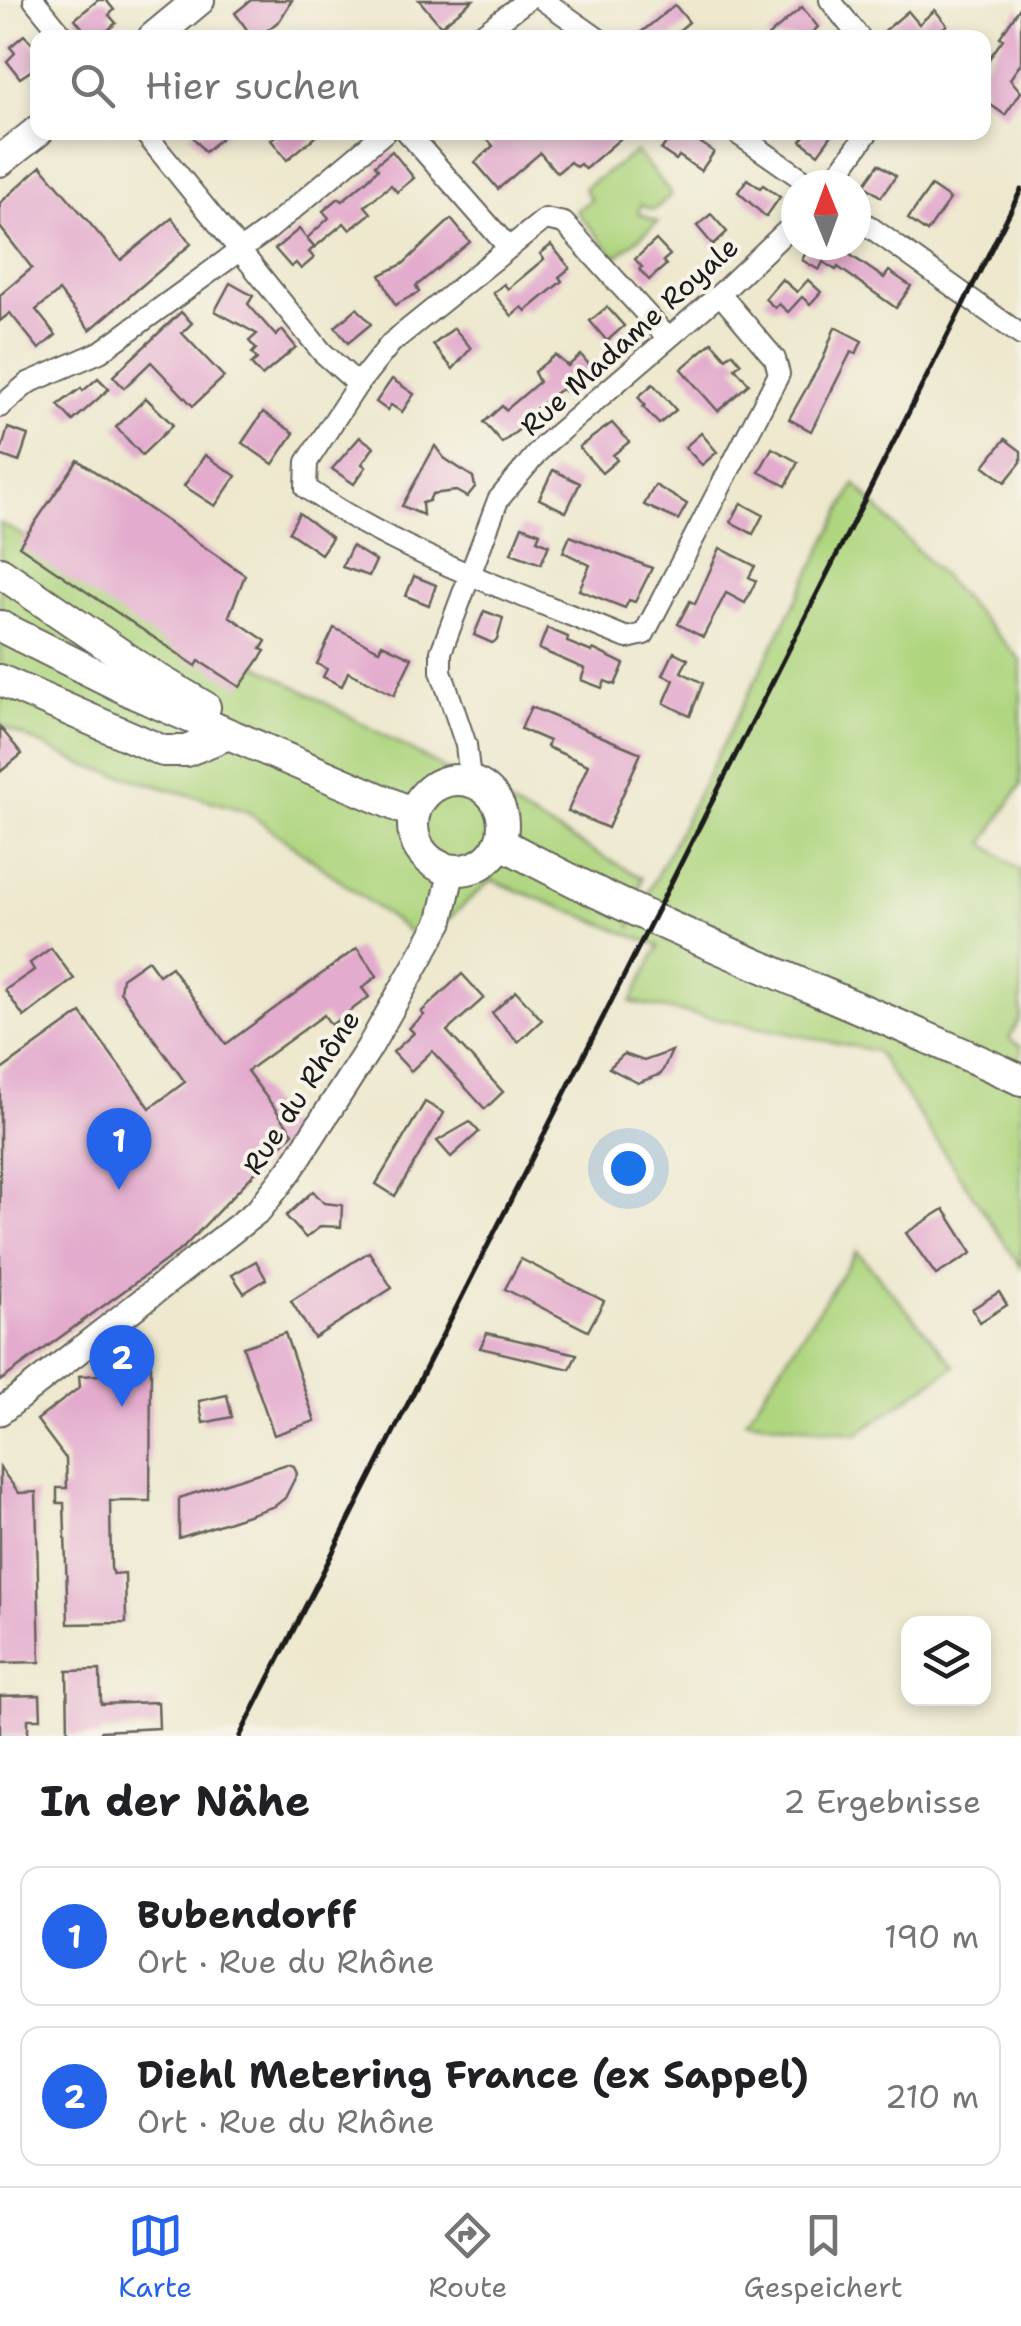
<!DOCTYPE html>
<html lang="de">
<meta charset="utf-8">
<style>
body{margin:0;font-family:"Shantell Sans",sans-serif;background:#f6f6f6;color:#202124}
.controls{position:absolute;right:30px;bottom:30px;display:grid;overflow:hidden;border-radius:20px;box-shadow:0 5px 15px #0003}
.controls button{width:90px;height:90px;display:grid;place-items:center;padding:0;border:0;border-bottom:2px solid #e0e0e0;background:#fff;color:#202124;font:50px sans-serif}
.compass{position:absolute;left:781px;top:170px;width:90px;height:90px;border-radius:50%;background:#fff;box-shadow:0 5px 15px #0003;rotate:359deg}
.you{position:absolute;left:628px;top:1168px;width:35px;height:35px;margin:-25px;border:8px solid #fff;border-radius:50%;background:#1a73e8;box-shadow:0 0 0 15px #1a73e833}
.badge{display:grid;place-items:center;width:65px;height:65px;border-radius:50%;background:#2563eb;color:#fff;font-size:32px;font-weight:700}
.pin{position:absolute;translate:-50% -82px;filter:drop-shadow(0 2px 5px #0008)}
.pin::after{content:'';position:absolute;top:52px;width:35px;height:30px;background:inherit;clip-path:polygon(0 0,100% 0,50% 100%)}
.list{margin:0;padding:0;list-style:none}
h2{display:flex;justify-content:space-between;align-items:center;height:130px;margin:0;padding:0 40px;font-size:42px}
h2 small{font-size:32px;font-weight:400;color:#757577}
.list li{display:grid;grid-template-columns:65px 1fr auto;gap:30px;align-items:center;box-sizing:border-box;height:140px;margin:0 20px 20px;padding:0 20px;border:2px solid #e0e0e0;border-radius:20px}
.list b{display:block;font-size:38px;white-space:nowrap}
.list p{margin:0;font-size:32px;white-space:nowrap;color:#757577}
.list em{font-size:32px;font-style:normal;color:#757577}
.icon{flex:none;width:55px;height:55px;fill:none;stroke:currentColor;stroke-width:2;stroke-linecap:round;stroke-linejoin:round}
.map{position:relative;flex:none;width:1021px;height:1736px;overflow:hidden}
.search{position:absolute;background:#fff;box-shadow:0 5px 15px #0003;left:30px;right:30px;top:30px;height:110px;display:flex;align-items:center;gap:25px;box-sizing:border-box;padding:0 35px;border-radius:20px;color:#757577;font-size:38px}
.sheet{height:450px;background:#fff}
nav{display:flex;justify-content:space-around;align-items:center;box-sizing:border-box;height:140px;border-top:2px solid #e0e0e0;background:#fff;font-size:28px;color:#757577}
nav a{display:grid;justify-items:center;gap:5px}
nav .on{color:#2563eb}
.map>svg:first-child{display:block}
.green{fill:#afd57f;stroke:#66784e;stroke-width:2.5}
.building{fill:#e3abcd}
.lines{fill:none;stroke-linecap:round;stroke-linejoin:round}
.minor-casing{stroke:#65635a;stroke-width:24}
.tertiary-casing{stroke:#65635a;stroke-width:29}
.secondary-casing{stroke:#65635a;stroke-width:34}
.minor{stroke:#fff;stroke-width:20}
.tertiary{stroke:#fff;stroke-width:25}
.secondary{stroke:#fff;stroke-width:30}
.rail{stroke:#1c1c1c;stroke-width:5}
.labels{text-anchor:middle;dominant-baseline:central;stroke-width:8;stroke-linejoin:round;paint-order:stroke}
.street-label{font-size:28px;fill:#1c1c1c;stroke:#f7f3e8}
</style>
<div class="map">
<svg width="1021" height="1736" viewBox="0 0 1021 1736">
<rect width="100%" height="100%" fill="#f7f3e8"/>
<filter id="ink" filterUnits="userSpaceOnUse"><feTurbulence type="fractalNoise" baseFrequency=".01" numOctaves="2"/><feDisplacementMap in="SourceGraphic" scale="20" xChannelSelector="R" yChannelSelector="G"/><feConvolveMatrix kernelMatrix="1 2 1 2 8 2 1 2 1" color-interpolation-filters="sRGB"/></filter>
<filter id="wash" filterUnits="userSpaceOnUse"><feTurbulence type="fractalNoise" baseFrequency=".0048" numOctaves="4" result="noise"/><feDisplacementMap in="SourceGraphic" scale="40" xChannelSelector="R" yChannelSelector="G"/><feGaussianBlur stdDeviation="2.25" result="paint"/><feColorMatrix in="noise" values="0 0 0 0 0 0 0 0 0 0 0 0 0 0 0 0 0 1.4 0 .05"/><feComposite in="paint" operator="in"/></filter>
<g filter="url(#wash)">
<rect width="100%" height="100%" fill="#ede8ce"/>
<g class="green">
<path d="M 636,152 L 672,194 L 654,210 L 640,205 L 638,213 L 658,222 L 616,257 L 576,211 L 591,200 L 584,188 Z"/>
<path d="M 855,484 L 1021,660 L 1021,785 L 984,843 L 1021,871 L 1021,1017 L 1009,1039 L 1021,1046 L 1021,1267 L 876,1051 L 631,1002 L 659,946 L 491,880 L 423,942 L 246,811 L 84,765 L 0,725 L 0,523 L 642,878 L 630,928 Z"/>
<path d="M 857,1251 L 955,1366 L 857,1434 L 746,1420 Z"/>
</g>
<g id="blocks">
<g class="building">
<path d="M 98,0 L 106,0 L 114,10 L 109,15 L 116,23 L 99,38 L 91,38 L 75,19 Z"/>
<path d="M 251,0 L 292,0 L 280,20 L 258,38 L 253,38 L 235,13 Z"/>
<path d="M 419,0 L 473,0 L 441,26 Z"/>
<path d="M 675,5 L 689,22 L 670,38 L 634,38 Z"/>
<path d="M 1021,6 L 1021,63 L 1010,79 L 1021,92 L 1005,115 L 984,100 L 984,66 L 1003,39 L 1000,37 Z"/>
<path d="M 802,7 L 818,27 L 806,38 L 766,38 Z"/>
<path d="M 935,10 L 947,25 L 941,30 L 947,38 L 881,34 L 908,11 L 919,24 Z"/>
<path d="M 24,35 L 38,49 L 38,66 L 20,78 L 7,61 L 15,53 L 10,47 Z"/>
<path d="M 189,132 L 228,132 L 205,152 Z"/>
<path d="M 281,132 L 321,132 L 287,160 L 271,140 Z"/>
<path d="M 481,132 L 628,132 L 585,169 L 580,164 L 576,167 L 570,162 L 557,173 L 540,153 L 498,189 L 475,162 L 493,146 Z"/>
<path d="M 674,132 L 689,139 L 691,136 L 714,152 L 701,171 L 679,156 L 676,160 L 661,150 Z"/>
<path d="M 808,132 L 834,132 L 818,154 L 801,141 Z"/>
<path d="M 392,151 L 414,178 L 397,192 L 391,185 L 365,206 L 371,213 L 350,230 L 344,223 L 315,247 L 307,238 L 329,218 L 323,211 L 339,198 L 342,201 L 367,180 L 378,169 L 375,165 Z"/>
<path d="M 879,164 L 896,176 L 881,197 L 864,185 Z"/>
<path d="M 41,166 L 121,260 L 172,218 L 191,244 L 90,330 L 59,291 L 36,310 L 56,335 L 39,349 L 10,313 L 0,321 L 0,295 L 32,268 L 0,227 L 0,203 Z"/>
<path d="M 747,179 L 760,188 L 763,185 L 780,197 L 766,217 L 738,192 Z"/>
<path d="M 931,186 L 950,199 L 927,232 L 908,219 Z"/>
<path d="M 711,214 L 727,232 L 713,245 L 697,226 Z"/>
<path d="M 451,219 L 470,242 L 416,286 L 419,292 L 395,305 L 380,275 L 403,264 Z"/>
<path d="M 299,229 L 314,247 L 309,252 L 314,258 L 301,269 L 296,263 L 291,267 L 275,249 Z"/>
<path d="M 656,240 L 670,255 L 663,261 L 666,265 L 649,280 L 639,269 L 642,267 L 635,259 Z"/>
<path d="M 551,245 L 570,268 L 559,277 L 562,281 L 526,311 L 522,307 L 512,316 L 493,293 L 504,284 L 508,289 L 544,259 L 540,254 Z"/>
<path d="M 810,245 L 850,245 L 846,252 L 884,278 L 889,271 L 911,286 L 896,308 L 838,267 L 836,270 L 823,262 L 819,270 L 802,260 Z"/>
<path d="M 782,279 L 797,292 L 808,280 L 821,292 L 810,304 L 802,297 L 788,312 L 779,304 L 775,308 L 765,299 Z"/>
<path d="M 230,283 L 253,296 L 248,304 L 276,336 L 282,330 L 296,347 L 262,376 L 251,364 L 257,359 L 252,353 L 256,349 L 249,341 L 257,334 L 215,311 Z"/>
<path d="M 607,307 L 624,326 L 607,341 L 590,321 Z"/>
<path d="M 357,308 L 371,324 L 348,343 L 335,327 Z"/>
<path d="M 181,312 L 192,323 L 182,333 L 224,377 L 193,406 L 151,362 L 124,388 L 113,376 Z"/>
<path d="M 835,327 L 862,341 L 856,354 L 851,352 L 811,431 L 789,419 L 823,359 Z"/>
<path d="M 454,328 L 471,348 L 453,369 L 433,345 Z"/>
<path d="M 712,342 L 726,358 L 732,353 L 741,363 L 735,368 L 749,384 L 718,411 L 681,369 Z"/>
<path d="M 555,355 L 568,366 L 581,355 L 592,368 L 564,391 L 562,389 L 551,396 L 518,425 L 521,428 L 502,443 L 484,422 L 502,406 L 506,410 L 539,382 L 534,372 Z"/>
<path d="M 98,378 L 109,389 L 73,421 L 58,405 L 81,388 L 83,391 Z"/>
<path d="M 392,379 L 414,394 L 402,412 L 391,405 L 387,410 L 376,402 Z"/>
<path d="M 653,384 L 676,410 L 659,424 L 643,407 L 645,405 L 638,397 Z"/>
<path d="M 146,398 L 173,425 L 142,455 L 116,427 Z"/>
<path d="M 263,412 L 294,433 L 273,464 L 242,443 Z"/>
<path d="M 612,423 L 629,442 L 613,455 L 617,460 L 602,473 L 579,447 Z"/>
<path d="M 8,428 L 28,435 L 19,462 L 0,455 Z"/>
<path d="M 701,433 L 717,452 L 702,465 L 685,447 Z"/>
<path d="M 360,437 L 374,447 L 362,464 L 366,467 L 354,484 L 332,469 Z"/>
<path d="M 1005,439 L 1021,451 L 1021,462 L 1005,482 L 984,466 Z"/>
<path d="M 435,446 L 444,458 L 473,477 L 475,487 L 467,497 L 456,491 L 432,494 L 429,501 L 422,503 L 423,515 L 402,506 Z"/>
<path d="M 772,448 L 798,462 L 786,486 L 759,472 Z"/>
<path d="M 205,455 L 236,476 L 215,506 L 184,486 Z"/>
<path d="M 78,460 L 245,575 L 229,616 L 266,641 L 261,649 L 265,651 L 240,687 L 199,661 L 196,666 L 19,546 Z"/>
<path d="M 553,470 L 580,483 L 566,512 L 539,499 Z"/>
<path d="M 655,485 L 687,504 L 678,520 L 644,505 Z"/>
<path d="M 741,503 L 763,515 L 753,534 L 731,522 Z"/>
<path d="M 299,513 L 332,538 L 321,554 L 289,532 Z"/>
<path d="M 522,526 L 540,533 L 537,540 L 549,545 L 541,564 L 511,553 Z"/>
<path d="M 570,536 L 652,568 L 635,602 L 629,600 L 625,608 L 579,590 L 590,565 L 563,552 Z"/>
<path d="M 352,546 L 376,561 L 369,576 L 342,567 Z"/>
<path d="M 720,548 L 755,566 L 749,577 L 756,581 L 745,603 L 726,593 L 703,637 L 678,624 L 690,601 L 695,604 Z"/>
<path d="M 414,576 L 436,585 L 429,605 L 406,596 Z"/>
<path d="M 484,611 L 503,618 L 497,640 L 492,643 L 474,635 Z"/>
<path d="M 334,628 L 379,650 L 382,644 L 412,658 L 394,695 L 348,672 L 342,686 L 323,677 L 327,669 L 317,664 Z"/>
<path d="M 547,628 L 568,637 L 567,642 L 592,652 L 593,649 L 624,664 L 615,685 L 605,681 L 602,688 L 581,680 L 585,669 L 539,649 Z"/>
<path d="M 674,652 L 688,659 L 681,672 L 703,683 L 690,716 L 664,703 L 674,680 L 663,675 Z"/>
<path d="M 531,707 L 641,753 L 608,828 L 568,811 L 588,765 L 547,747 L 549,741 L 521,729 Z"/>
<path d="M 0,727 L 22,754 L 0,772 Z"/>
<path d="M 51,948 L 74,979 L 24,1017 L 5,990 L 34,970 L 30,963 Z"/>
<path d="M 357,948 L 377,976 L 362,988 L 369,997 L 331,1025 L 324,1015 L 247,1071 L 293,1133 L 183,1248 L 0,1381 L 0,1071 L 81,1013 L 150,1108 L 185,1082 L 126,1000 L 120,991 L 122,978 L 148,960 L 159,975 L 171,967 L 226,1044 Z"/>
<path d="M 462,974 L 484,998 L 447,1031 L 503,1092 L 485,1109 L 432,1051 L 411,1071 L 393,1052 L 414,1033 L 409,1028 L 424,1015 L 421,1012 Z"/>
<path d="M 516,991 L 542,1020 L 518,1042 L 492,1013 Z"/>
<path d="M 672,1051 L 661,1074 L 638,1083 L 609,1068 L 624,1054 L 644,1061 Z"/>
<path d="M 425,1102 L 444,1113 L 395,1196 L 376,1184 Z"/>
<path d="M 470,1122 L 479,1132 L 451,1157 L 437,1141 Z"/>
<path d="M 313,1191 L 324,1203 L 342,1205 L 341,1227 L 321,1226 L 306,1238 L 286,1216 Z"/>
<path d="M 944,1209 L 972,1253 L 936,1275 L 906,1233 Z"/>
<path d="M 369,1252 L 392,1288 L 314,1338 L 291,1301 Z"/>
<path d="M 521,1259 L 604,1301 L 588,1331 L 505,1289 Z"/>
<path d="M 256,1261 L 266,1279 L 244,1293 L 232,1275 Z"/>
<path d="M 999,1292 L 1007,1305 L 980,1322 L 972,1309 Z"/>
<path d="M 285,1333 L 315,1421 L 274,1435 L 243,1347 Z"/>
<path d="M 487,1333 L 577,1354 L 570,1369 L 480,1348 Z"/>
<path d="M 98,1366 L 151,1366 L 150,1501 L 110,1501 L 111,1568 L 113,1574 L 125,1573 L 126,1623 L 68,1624 L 64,1503 L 57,1503 L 57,1488 L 67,1488 L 66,1459 L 37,1420 L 80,1387 L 79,1376 L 98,1375 Z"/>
<path d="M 227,1395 L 232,1417 L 203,1423 L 199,1401 Z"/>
<path d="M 287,1464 L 294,1466 L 297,1474 L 285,1498 L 275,1506 L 179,1538 L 179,1498 Z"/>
<path d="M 0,1468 L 19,1493 L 36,1492 L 40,1662 L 0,1663 Z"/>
<path d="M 100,1670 L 101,1704 L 158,1702 L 159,1728 L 101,1731 L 101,1736 L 68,1736 L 67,1671 Z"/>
<path d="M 40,1695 L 41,1719 L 28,1719 L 28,1736 L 0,1736 L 0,1696 Z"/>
</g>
</g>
</g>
<g filter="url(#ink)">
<use href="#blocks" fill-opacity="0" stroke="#65635a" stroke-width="2.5"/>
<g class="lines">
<defs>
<g id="minor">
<path d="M 34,0 L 65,38"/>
<path d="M 543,0 L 597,38"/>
<path d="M 830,0 L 860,38"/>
<path d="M 477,38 L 527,0"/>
<path d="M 144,132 L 322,352 L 358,384"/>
<path d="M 407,132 L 508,247"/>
<path d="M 735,132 L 811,185"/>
<path d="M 830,185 L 868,132"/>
<path d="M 856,217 L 1021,335"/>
<path d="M 667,337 L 564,223 L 545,219 L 391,343 L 358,384 L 307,462 L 306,488 C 401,555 519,593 627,638 L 644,634 L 779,374 L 775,359 L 720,294"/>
<path d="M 0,407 L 28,383 L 100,352 L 268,230 L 385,132"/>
<path d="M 470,779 L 466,745 L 441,671 L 441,652 L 498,500 L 544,445 L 720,294 L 796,222"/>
</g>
<path id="tertiary" d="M 0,1412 L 259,1210 L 290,1170 L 369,1048 L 440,922 L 452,871"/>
<g id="secondary">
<path d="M 153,38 L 199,0"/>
<path d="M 0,161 L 38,131"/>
<path d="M 0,572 L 148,673 L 205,707"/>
<path d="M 0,626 L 138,695 L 413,813"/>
<path d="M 0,680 L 163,751 L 186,751 L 226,735"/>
<circle cx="458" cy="825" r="45"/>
<path d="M 501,843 C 668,935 849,999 1021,1080"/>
</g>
</defs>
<use href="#minor" class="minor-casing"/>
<use href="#tertiary" class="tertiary-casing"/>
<use href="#secondary" class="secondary-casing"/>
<use href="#minor" class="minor"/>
<use href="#tertiary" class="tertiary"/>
<use href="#secondary" class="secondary"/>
<path class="rail" d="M 240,1736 L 1021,190"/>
</g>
</g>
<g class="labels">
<g class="street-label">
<text transform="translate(629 336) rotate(-42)">Rue Madame Royale</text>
<text transform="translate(301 1092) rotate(-57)">Rue du Rhône</text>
</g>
</g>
</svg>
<div class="controls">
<button><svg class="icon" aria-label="layers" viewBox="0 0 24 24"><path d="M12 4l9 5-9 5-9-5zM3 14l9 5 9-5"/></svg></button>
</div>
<svg class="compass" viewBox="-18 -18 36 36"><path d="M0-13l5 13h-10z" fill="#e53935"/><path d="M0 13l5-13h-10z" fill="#757577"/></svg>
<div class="you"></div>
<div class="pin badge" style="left:119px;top:1190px">1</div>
<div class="pin badge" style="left:122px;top:1407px">2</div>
<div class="search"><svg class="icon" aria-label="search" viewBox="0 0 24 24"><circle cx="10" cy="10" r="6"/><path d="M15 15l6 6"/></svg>Hier suchen</div>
</div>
<section class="sheet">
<h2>In der Nähe<small>2 Ergebnisse</small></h2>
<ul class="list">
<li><span class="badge">1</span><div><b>Bubendorff</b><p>Ort · Rue du Rhône</p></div><em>190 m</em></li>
<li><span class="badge">2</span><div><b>Diehl Metering France (ex Sappel)</b><p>Ort · Rue du Rhône</p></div><em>210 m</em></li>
</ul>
</section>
<nav>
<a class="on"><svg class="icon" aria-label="map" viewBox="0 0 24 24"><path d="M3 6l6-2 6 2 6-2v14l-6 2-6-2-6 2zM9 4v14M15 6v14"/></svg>Karte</a>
<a><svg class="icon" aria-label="directions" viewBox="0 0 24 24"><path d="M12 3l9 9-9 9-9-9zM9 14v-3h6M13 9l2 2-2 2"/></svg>Route</a>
<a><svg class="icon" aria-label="saved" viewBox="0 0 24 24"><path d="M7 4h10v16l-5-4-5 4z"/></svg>Gespeichert</a>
</nav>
